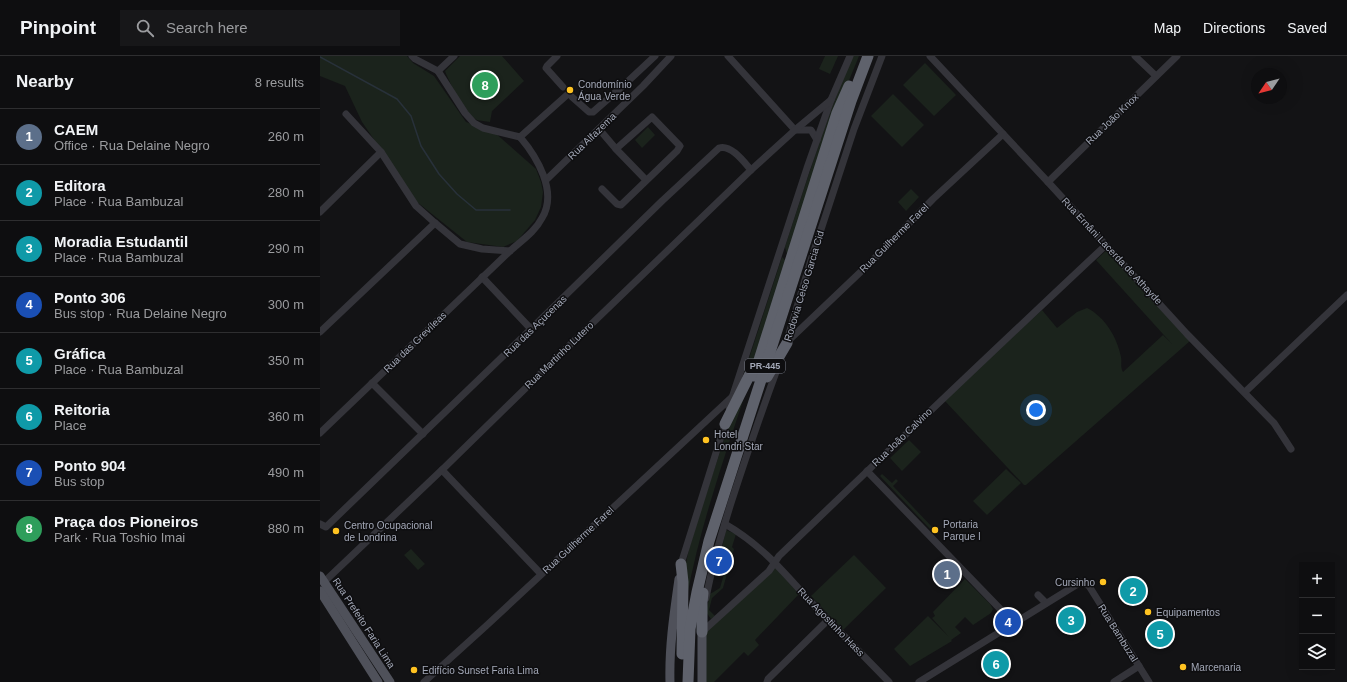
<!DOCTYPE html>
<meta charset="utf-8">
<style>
body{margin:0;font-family:Arial,sans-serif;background:#171719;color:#f1f3f6}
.controls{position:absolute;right:12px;bottom:12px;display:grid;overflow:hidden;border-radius:0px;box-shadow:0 4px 16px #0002}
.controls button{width:36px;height:36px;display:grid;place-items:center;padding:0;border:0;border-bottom:1px solid #2e2e30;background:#0e0e10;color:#f1f3f6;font:20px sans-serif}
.compass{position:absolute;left:931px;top:12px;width:36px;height:36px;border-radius:50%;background:#0e0e10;box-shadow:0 4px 16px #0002;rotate:235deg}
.you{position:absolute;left:716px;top:354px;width:14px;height:14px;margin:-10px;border:3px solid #fff;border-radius:50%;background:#1a73e8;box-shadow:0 0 0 6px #1a73e833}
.badge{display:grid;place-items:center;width:26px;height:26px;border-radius:50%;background:#d93025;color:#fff;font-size:13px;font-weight:700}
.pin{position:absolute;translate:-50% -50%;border:2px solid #fff;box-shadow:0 1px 4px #0006}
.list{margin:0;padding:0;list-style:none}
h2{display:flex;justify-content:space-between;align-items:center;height:52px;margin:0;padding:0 16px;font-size:17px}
h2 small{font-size:13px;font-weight:400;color:#9b9c9f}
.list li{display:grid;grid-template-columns:26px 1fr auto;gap:12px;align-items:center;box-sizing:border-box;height:56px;padding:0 16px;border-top:1px solid #2e2e30}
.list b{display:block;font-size:15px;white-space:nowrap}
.list p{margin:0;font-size:13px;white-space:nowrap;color:#9b9c9f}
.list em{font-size:13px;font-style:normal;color:#9b9c9f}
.icon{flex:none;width:22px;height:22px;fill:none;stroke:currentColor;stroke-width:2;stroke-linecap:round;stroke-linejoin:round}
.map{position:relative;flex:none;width:1027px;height:626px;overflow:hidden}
header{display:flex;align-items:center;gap:24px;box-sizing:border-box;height:56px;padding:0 20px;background:#0e0e10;border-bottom:1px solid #2e2e30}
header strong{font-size:19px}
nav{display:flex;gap:22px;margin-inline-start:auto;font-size:14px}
.search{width:280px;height:36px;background:#171719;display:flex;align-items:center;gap:10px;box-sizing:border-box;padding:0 14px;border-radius:0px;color:#9b9c9f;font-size:15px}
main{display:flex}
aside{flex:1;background:#0e0e10}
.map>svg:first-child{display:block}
.green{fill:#1b231c}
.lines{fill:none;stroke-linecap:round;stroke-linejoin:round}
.stream{stroke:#28313a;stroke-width:1.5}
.minor{stroke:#34343a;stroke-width:7}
.major{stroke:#4f515a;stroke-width:9}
.highway{stroke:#5f626c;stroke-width:11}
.poi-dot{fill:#ffc321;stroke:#0e0e10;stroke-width:1.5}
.labels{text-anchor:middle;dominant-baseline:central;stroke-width:3;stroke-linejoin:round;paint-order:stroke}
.shield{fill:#0e0e10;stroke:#767a85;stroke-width:1}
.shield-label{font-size:9px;font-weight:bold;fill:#a3a8b7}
.poi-label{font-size:10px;fill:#a3a8b7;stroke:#0e0e10;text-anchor:start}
.street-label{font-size:10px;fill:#a3a8b7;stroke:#0e0e10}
</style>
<header>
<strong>Pinpoint</strong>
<div class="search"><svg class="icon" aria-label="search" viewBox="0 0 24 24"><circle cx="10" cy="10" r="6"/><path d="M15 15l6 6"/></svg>Search here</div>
<nav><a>Map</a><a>Directions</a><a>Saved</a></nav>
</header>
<main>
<aside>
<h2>Nearby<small>8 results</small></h2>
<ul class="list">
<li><span class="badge" style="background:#5c6f8a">1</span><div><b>CAEM</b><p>Office · Rua Delaine Negro</p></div><em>260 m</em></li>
<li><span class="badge" style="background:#0f9aa8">2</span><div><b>Editora</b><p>Place · Rua Bambuzal</p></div><em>280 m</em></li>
<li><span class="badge" style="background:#0f9aa8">3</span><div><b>Moradia Estudantil</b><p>Place · Rua Bambuzal</p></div><em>290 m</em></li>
<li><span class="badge" style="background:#1a4fb4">4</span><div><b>Ponto 306</b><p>Bus stop · Rua Delaine Negro</p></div><em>300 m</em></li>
<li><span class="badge" style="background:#0f9aa8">5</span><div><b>Gráfica</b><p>Place · Rua Bambuzal</p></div><em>350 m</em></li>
<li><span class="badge" style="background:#0f9aa8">6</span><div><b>Reitoria</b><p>Place</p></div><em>360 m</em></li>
<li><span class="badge" style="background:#1a4fb4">7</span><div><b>Ponto 904</b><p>Bus stop</p></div><em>490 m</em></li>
<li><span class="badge" style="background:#2e9e5b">8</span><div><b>Praça dos Pioneiros</b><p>Park · Rua Toshio Imai</p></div><em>880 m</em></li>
</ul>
</aside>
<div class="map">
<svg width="1027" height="626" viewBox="0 0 1027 626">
<rect width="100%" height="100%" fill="#131315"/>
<g class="green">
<path d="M 0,0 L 87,0 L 93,7 L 114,20 L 146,66 L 174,76 L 216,113 L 221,126 L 223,136 L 221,151 L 215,164 L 197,185 L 183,191 L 147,186 L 97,146 L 42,66 L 25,30 L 0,20 Z"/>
<path d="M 140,0 L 182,0 L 204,25 L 172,55 L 170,66 C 166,65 160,65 157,64 C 145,58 130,28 125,15 Z"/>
<path d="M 505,0 L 518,0 L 510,18 L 499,13 Z"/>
<path d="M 532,0 L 539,0 L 521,44 L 467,198 L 465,191 C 486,127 506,63 532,0 Z"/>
<path d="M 605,7 L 636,39 L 614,60 L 583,29 Z"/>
<path d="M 573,38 L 604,69 L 582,91 L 551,60 Z"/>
<path d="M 328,71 L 335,79 L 322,92 L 315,84 Z"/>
<path d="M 591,133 L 599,141 L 586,155 L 578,146 Z"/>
<path d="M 787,194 L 870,285 L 706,429 L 704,429 L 624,344 L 722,254 L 737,272 L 757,256 L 767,252 C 785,261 797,281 801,301 C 802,306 800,311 803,316 L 843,279 L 852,288 L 776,204 Z"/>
<path d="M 462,201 L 468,207 L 436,302 L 424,318 Z"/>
<path d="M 433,314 C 409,389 381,464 367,541 L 365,512 L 369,493 L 385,441 L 414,354 Z"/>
<path d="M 589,384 L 601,396 L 582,415 L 570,402 Z"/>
<path d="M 686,413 L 701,427 L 667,459 L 653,445 Z"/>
<path d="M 562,418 L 572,427 L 576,423 L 578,425 L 573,430 L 613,472 L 611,474 L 560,420 Z"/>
<path d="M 406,474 L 416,478 L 412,491 L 414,493 L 403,532 L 392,542 L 389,554 L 395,560 L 391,563 L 386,556 L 390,538 L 400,532 L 406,511 L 398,509 Z"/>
<path d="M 91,493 L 105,508 L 98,514 L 84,499 Z"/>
<path d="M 534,499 L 566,532 L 523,574 L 491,540 Z"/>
<path d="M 455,511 L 479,538 L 435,584 L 439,589 L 428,600 L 424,596 L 394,626 L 385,626 L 385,577 Z"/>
<path d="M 645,523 L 670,548 L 673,553 L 671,557 L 653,569 L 645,561 L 635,571 L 641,577 L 631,584 L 632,585 L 590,610 L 574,593 L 608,560 L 629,581 L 612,562 L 615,560 L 613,556 Z"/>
</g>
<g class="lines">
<path class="stream" d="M 0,1 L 77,43 L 91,60 L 101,90 L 119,118 L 137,138 L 156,154 L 190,154"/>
<g class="minor">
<path d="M 92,0 L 95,3 L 118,15 L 145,57 L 154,67 L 163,72 L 200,81"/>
<path d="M 237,0 L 227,10 L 226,12 L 243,31"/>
<path d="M 408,0 L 475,74"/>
<path d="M 610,0 L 728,126 L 867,278 L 954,367 L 971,393"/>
<path d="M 815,0 L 836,20"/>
<path d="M 118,15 L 134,0"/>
<path d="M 252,41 L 269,56 L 273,56 L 305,28 L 335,0"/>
<path d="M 26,58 L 61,96 L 96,150 L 115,167 L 140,188 L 162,193 L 190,195"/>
<path d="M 279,73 L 296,93 L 326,124"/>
<path d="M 475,74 L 491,74 L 497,84"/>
<path d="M 200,81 L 248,38"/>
<path d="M 226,124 L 323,30 L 351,0"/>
<path d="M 728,126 L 857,0"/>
<path d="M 282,133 L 297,148 L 301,149 L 357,95 L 360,90 L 332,61 L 296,93"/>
<path d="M 0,156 L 61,96"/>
<path d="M 162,221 L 211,273"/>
<path d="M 0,276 L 115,167"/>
<path d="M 467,286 L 551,206 L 613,143 L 683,78"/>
<path d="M 465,291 L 491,204 L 534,73 L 562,0"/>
<path d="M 52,327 L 103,378"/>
<path d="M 925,336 L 1027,239"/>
<path d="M 409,351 L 487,112 L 511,44 L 530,0"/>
<path d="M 0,377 L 190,195 C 201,185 215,176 222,162 C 238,136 217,101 200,81"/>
<path d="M 122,414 L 221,518"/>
<path d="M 547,415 L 686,559"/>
<path d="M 0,468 L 6,471 L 211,273 L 342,145 L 399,92 C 411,88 424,106 431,114"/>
<path d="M 405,468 C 440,488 461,513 488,543 C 515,571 542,598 569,626"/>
<path d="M 361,508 L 406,365"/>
<path d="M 4,526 L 126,410 L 256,283 L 431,114 L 475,74 L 511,44"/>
<path d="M 718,539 L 726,547"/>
<path d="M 386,542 C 392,510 401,479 411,447 C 426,401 442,354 459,308"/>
<path d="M 382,576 L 449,515 L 459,500 C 567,396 676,292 786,189"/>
<path d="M 104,626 L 166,570 L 412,341"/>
<path d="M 447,626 L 448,623 L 508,564"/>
<path d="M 599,626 L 761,526 L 766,528 L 769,530 L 829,626"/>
<path d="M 794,626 L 819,610"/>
</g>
<g class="major">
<path d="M 0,520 L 70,626"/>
<path d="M 0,535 L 58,626"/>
<path d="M 350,626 C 349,591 354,558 359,523"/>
<path d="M 382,626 L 382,576"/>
</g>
<g class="highway">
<path d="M 434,320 L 517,57 L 529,30"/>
<path d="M 447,321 L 467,287"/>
<path d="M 405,368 L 434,310"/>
<path d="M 361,508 L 363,526 L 362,598"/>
<path d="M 382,576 L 382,546 L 383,537"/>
<path d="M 368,626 L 370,573 L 377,536 L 389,485 L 531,45 L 548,0"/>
</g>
</g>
<g class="poi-dot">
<circle cx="250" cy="34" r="4"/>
<circle cx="386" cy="384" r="4"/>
<circle cx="615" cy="474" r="4"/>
<circle cx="16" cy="475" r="4"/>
<circle cx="783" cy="526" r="4"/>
<circle cx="828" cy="556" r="4"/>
<circle cx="863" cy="611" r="4"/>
<circle cx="94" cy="614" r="4"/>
</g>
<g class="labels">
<rect class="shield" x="425" y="303" width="40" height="14" rx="3"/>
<g class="shield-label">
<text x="445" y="310">PR-445</text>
</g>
<g class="poi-label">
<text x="258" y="28">Condomínio<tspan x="258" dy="12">Água Verde</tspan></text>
<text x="394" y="378">Hotel<tspan x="394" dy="12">Londri Star</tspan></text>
<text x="623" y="468">Portaria<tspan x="623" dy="12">Parque I</tspan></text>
<text x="24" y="469">Centro Ocupacional<tspan x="24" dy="12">de Londrina</tspan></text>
<text x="775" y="526" text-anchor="end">Cursinho</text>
<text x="836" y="556">Equipamentos</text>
<text x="871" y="611">Marcenaria</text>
<text x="102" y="614">Edifício Sunset Faria Lima</text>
</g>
<g class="street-label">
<text transform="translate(792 63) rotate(-44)">Rua João Knox</text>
<text transform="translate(272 80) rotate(-44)">Rua Alfazema</text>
<text transform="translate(574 182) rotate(-45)">Rua Guilherme Farel</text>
<text transform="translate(792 195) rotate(47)">Rua Ernâni Lacerda de Athayde</text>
<text transform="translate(484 230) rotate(-73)">Rodovia Celso Garcia Cid</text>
<text transform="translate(215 270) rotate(-44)">Rua das Açucenas</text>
<text transform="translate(95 286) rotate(-44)">Rua das Grevíleas</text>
<text transform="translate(239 299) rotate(-44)">Rua Martinho Lutero</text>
<text transform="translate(582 381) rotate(-44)">Rua João Calvino</text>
<text transform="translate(258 484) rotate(-43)">Rua Guilherme Farel</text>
<text transform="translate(511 566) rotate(46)">Rua Agostinho Hass</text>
<text transform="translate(44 567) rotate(57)">Rua Prefeito Faria Lima</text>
<text transform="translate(798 577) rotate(58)">Rua Bambuzal</text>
</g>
</g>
</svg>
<div class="controls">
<button>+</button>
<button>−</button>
<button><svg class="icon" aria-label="layers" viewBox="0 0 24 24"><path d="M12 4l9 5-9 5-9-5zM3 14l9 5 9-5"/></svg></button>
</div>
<svg class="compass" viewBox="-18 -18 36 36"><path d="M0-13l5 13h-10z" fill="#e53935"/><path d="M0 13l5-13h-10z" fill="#9b9c9f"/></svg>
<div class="you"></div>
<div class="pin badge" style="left:627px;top:518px;background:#5c6f8a">1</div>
<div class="pin badge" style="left:813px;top:535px;background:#0f9aa8">2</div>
<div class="pin badge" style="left:751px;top:564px;background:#0f9aa8">3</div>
<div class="pin badge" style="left:688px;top:566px;background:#1a4fb4">4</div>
<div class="pin badge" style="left:840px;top:578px;background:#0f9aa8">5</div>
<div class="pin badge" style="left:676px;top:608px;background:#0f9aa8">6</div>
<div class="pin badge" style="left:399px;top:505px;background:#1a4fb4">7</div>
<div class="pin badge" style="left:165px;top:29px;background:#2e9e5b">8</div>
</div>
</main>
